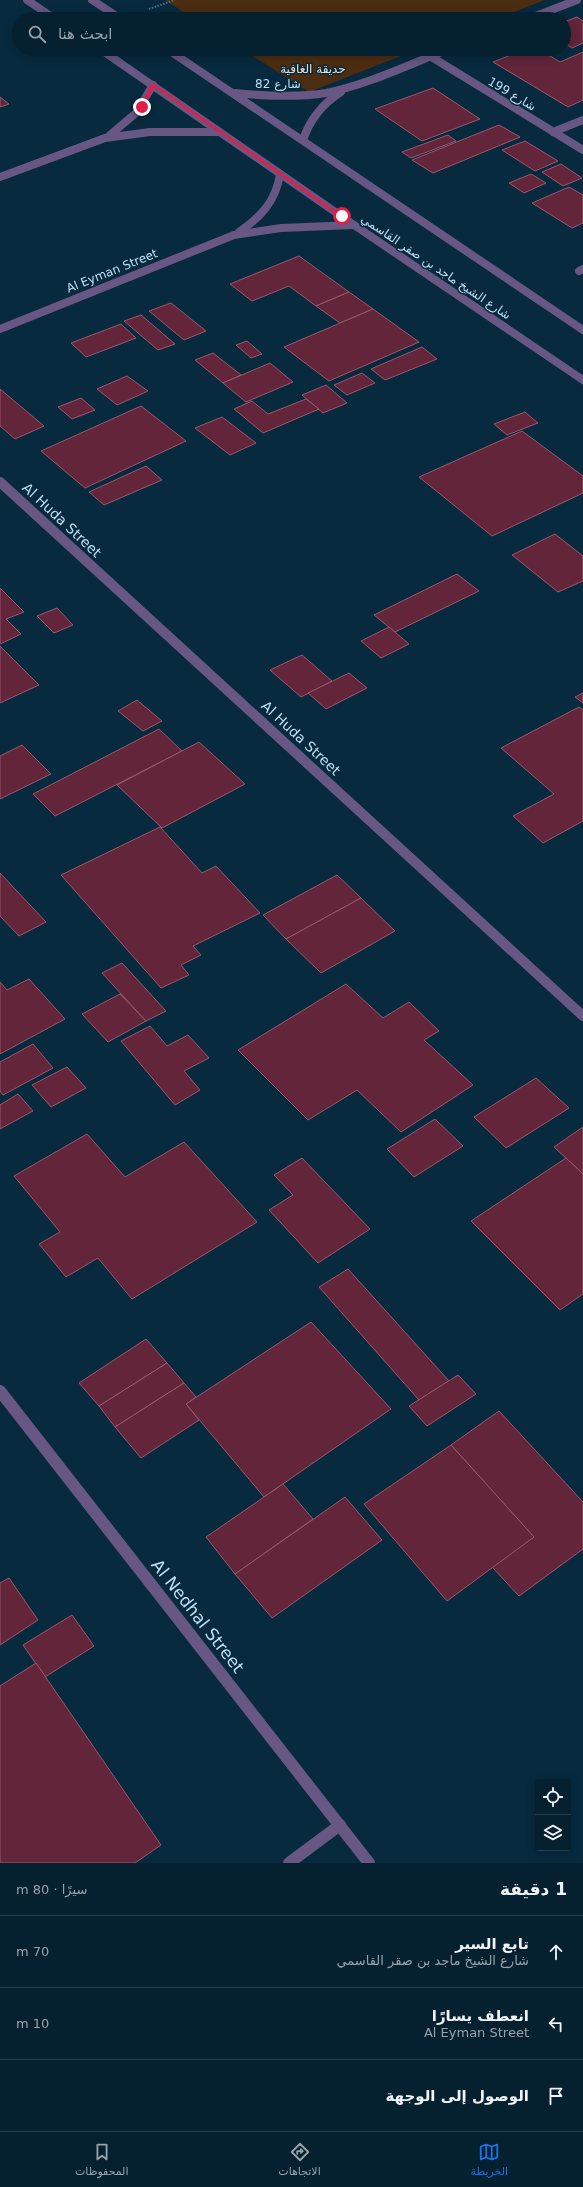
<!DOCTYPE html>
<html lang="ar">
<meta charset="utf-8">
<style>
body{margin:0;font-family:"DejaVu Sans",Cairo,sans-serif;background:#0e2837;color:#f1f3f6;direction:rtl}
.controls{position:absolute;right:12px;bottom:12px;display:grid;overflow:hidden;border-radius:4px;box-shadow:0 2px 10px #0003}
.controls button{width:36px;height:36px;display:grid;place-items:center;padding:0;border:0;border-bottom:1px solid #263e4b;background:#05202f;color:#f1f3f6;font:20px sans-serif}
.stop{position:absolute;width:12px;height:12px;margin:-9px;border:3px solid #e11d48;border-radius:50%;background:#fff}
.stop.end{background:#e11d48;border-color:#fff;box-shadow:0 1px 4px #0008}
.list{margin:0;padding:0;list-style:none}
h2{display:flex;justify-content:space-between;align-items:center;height:52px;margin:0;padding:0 16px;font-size:17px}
h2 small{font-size:13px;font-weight:400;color:#97a3aa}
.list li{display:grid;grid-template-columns:26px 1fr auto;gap:12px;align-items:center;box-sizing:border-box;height:72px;padding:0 16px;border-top:1px solid #263e4b}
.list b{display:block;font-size:15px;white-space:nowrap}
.list p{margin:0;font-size:13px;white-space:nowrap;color:#97a3aa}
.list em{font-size:13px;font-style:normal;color:#97a3aa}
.icon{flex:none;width:22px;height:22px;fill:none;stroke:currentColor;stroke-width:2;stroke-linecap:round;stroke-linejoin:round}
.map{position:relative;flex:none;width:583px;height:1863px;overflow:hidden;direction:ltr}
.search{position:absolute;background:#05202f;box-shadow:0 2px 10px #0003;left:12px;right:12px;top:12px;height:44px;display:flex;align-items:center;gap:10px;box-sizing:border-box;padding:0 14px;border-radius:22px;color:#97a3aa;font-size:15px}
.sheet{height:268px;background:#05202f}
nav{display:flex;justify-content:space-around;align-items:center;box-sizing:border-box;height:56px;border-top:1px solid #263e4b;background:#05202f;font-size:11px;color:#97a3aa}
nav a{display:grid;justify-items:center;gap:2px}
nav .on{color:#1a73e8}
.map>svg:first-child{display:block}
.green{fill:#4c2d11}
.building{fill:#62253a;stroke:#9b586c}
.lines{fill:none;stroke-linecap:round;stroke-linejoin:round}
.path{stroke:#4f7086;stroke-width:2;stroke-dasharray:1.5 1.5;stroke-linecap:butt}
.minor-far2{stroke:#675782;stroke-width:8}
.minor-far1{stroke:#675782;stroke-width:10}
.minor{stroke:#675782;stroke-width:12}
.route{fill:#e11d48}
.labels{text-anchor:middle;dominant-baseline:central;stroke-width:3;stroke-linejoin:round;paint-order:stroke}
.far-park-label{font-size:12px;fill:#f5ddca;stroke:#072a3f}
.far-street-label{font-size:12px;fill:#c0def6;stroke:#072a3f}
.street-label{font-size:14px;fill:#c0def6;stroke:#072a3f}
.near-street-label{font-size:17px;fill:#c0def6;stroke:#072a3f}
</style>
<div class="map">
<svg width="583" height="1863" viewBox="0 0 583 1863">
<rect width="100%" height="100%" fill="#072a3f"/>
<g class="green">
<path d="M 165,0 L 545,0 L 496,19 L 194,19 Z"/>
<path d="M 242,49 L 419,49 L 309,92 Z"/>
</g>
<g class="building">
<path d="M 577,17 L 583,21 L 583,43 L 572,48 L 564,43 L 564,22 Z"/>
<path d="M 526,49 L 538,49 L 560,62 L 583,52 L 583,100 L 568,107 L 493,62 Z"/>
<path d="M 433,88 L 480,119 L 422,141 L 375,109 Z"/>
<path d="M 0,97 L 9,104 L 0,107 Z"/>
<path d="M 499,125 L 520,137 L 433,173 L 412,160 Z"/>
<path d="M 448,135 L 456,141 L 411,158 L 402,152 Z"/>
<path d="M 525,141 L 558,161 L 535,171 L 502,150 Z"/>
<path d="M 561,164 L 582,178 L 563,186 L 542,172 Z"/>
<path d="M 531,174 L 546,183 L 524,193 L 509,183 Z"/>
<path d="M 569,187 L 583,195 L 583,223 L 572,228 L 532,203 Z"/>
<path d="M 299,256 L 349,292 L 316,306 L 289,286 L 252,301 L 230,284 Z"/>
<path d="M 349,292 L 373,309 L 340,323 L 316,306 Z"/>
<path d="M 171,303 L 206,331 L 184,340 L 149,311 Z"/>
<path d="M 373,309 L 419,342 L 329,381 L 284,347 Z"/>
<path d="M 141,315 L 175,344 L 158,350 L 124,321 Z"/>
<path d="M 121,324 L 136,338 L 86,357 L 71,343 Z"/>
<path d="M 247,341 L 262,354 L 251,358 L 236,345 Z"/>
<path d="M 422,347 L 437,359 L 385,380 L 371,369 Z"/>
<path d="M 213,353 L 241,375 L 223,383 L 195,360 Z"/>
<path d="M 270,363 L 293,382 L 246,402 L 223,383 Z"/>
<path d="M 362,373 L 375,383 L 347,395 L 334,385 Z"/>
<path d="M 127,376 L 148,391 L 117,405 L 97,389 Z"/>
<path d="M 326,385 L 347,403 L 323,413 L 302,395 Z"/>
<path d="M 0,389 L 44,426 L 15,439 L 0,426 Z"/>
<path d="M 81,398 L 95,410 L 72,419 L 58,407 Z"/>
<path d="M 306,399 L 319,409 L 263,433 L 234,409 L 252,401 L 268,414 Z"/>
<path d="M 141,406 L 186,441 L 85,488 L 41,451 Z"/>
<path d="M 525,412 L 538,423 L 507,435 L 494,424 Z"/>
<path d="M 222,417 L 256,443 L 230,455 L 195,428 Z"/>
<path d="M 522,431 L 583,476 L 583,493 L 492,536 L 419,477 Z"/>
<path d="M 146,466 L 162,480 L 104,505 L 89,492 Z"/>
<path d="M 555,534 L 583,556 L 583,581 L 558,592 L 512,555 Z"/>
<path d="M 457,574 L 479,591 L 395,632 L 374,615 Z"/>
<path d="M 0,588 L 24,612 L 6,619 L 21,634 L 0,644 Z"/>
<path d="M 57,608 L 73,625 L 54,633 L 37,616 Z"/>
<path d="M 389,627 L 409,644 L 381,658 L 361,641 Z"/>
<path d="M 0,646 L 39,685 L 0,703 Z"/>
<path d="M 302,655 L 332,681 L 301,697 L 270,670 Z"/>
<path d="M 349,673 L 367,688 L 326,709 L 308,693 Z"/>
<path d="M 583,693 L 583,703 L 575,697 Z"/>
<path d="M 137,700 L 162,721 L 143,731 L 118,711 Z"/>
<path d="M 579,707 L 583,710 L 583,821 L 543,843 L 513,816 L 554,794 L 501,748 Z"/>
<path d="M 159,729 L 182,751 L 55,816 L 33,794 Z"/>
<path d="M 199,742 L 245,784 L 162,828 L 117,785 Z"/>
<path d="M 22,745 L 51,774 L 0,799 L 0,756 Z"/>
<path d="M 160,827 L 202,873 L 216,866 L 260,913 L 193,946 L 201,955 L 181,965 L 189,975 L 161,988 L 61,875 Z"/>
<path d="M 0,873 L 46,922 L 19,936 L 0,916 Z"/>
<path d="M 337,875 L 361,898 L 286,939 L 263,915 Z"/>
<path d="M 361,898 L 395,931 L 321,973 L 286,939 Z"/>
<path d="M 122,963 L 166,1011 L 146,1021 L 102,973 Z"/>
<path d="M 29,979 L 65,1019 L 0,1054 L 0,982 L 7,990 Z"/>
<path d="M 346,984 L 383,1018 L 409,1002 L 439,1031 L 424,1040 L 473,1085 L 401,1132 L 357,1090 L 308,1120 L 238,1050 Z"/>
<path d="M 120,994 L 146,1021 L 108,1042 L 82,1014 Z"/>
<path d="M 150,1026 L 167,1046 L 188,1035 L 209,1058 L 184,1071 L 200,1090 L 175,1105 L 121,1041 Z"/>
<path d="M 33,1044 L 53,1068 L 3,1095 L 0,1091 L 0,1062 Z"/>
<path d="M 67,1067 L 86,1088 L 51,1107 L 32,1085 Z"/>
<path d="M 536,1078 L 569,1108 L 506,1148 L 474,1117 Z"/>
<path d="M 18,1094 L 33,1111 L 0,1129 L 0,1105 Z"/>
<path d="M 435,1119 L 463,1146 L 414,1177 L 387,1149 Z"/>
<path d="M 583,1127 L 583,1174 L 554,1147 Z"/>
<path d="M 87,1134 L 125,1177 L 184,1142 L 257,1222 L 132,1299 L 98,1258 L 66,1277 L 39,1244 L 60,1232 L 14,1176 Z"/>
<path d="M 302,1158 L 370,1229 L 318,1263 L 269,1210 L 293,1195 L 274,1175 Z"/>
<path d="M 566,1158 L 583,1174 L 583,1294 L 560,1310 L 471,1221 Z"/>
<path d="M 348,1269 L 449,1381 L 419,1400 L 319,1287 Z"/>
<path d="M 311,1322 L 391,1409 L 264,1497 L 186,1404 Z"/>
<path d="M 146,1339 L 167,1363 L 99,1406 L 79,1383 Z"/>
<path d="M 167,1363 L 184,1383 L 115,1427 L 99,1406 Z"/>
<path d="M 458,1375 L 476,1394 L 427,1426 L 409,1406 Z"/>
<path d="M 184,1383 L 196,1397 L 186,1404 L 199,1420 L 141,1458 L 115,1427 Z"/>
<path d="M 499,1411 L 583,1502 L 583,1549 L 519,1596 L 492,1567 L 534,1537 L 451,1445 Z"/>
<path d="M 451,1445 L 534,1537 L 447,1601 L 364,1504 Z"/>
<path d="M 283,1484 L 313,1519 L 235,1574 L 206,1537 Z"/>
<path d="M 345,1497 L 382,1540 L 272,1618 L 235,1574 Z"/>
<path d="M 9,1578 L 38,1620 L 0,1645 L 0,1583 Z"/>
<path d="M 72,1615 L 94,1646 L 45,1677 L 23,1645 Z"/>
<path d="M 36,1663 L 161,1845 L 135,1863 L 0,1863 L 0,1686 Z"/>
</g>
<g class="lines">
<path class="path" d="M 149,9 L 175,0"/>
<g class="minor-far2">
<path d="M 27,0 L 55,19"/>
<path d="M 92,0 L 121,19"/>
<path d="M 528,19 L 577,0"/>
<path d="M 100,49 L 354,225 L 583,380"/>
<path d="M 167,49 L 583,330"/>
<path d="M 430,56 L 583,150"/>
<path d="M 235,93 C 265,96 296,98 326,93 C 367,85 410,64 449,49"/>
<path d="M 553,132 L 583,120"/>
<path d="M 110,135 L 136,113 L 153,85"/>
<path d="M 303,140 C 310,119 322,104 341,92"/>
<path d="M 0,177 L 105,138 L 150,132 L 219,132"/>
<path d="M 239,232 C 261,217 276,201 280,174"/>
<path d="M 579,271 L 583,269"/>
<path d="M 0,329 L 234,235 L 281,228 L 354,225"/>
</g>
<path class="minor-far1" d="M 0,482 L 583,1016"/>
<g class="minor">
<path d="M 0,1391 L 369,1863"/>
<path d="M 289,1863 L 340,1825"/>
</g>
</g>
<path class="route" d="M 151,84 L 154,84 L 343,216 L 343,217 L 340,217 L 154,87 L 144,107 L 140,108 Z"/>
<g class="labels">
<g class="far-park-label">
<text x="313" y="69">حديقة الغافية</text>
</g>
<g class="far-street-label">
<text x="278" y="84">شارع 82</text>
<text transform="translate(512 94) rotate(31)">شارع 199</text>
<text transform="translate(436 267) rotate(34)">شارع الشيخ ماجد بن صقر القاسمي</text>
<text transform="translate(112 271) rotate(-22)">Al Eyman Street</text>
</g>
<g class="street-label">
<text transform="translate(62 520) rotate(43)">Al Huda Street</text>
<text transform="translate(301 738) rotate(43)">Al Huda Street</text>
</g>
<g class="near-street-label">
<text transform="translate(198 1616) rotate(52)">Al Nedhal Street</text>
</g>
</g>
</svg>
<div class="controls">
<button><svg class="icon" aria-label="locate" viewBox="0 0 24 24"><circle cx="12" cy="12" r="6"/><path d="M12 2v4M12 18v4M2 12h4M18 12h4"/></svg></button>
<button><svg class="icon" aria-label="layers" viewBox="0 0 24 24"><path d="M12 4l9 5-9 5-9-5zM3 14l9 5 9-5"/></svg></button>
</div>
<div class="stop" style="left:342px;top:216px"></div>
<div class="stop end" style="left:142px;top:107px"></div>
<div class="search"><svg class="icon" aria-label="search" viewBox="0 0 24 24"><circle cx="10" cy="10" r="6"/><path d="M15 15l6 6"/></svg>ابحث هنا</div>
</div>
<section class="sheet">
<h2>1 دقيقة<small>سيرًا · 80 m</small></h2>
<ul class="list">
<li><svg class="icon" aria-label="ahead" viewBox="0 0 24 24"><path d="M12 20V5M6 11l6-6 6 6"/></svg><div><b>تابع السير</b><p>شارع الشيخ ماجد بن صقر القاسمي</p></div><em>70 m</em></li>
<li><svg class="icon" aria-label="left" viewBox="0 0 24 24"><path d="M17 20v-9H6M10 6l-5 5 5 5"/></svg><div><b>انعطف يسارًا</b><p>Al Eyman Street</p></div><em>10 m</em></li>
<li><svg class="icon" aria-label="arrive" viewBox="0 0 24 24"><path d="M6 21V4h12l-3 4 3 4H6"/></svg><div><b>الوصول إلى الوجهة</b></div></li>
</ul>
</section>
<nav>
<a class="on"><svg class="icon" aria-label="map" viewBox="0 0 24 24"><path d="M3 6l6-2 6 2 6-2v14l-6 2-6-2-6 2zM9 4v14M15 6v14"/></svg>الخريطة</a>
<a><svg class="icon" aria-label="directions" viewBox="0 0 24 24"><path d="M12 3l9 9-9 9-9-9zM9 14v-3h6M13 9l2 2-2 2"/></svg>الاتجاهات</a>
<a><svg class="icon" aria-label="saved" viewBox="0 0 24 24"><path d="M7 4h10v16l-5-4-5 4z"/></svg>المحفوظات</a>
</nav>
